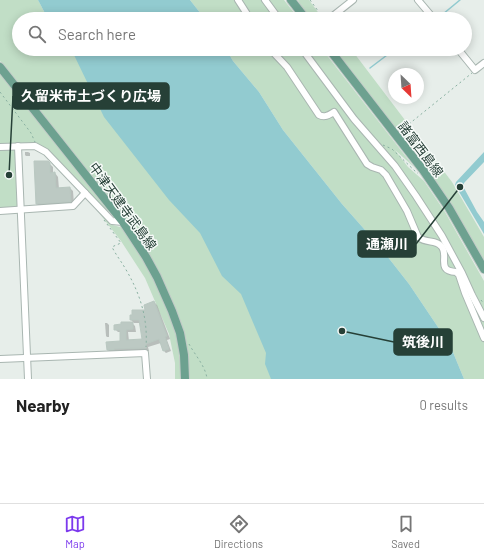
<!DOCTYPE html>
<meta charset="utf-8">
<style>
body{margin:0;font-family:Barlow,"Noto Sans JP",sans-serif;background:#f2f2f2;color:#222}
.compass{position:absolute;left:388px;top:68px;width:36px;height:36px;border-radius:50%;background:#fff;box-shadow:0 2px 10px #0003;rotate:155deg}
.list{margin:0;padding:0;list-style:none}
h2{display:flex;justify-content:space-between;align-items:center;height:52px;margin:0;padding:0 16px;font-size:17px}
h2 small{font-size:13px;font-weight:400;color:#767676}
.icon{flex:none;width:22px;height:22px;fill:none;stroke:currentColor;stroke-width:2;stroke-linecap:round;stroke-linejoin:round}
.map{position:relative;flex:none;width:484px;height:379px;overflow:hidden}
.search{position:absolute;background:#fff;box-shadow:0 2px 10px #0003;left:12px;right:12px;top:12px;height:44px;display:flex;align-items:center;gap:10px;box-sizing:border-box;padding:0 14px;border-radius:22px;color:#767676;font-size:15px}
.sheet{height:124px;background:#fff}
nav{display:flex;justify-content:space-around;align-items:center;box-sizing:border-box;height:56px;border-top:1px solid #e0e0e0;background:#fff;font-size:11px;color:#767676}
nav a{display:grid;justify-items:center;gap:2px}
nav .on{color:#7c3aed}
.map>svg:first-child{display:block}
.green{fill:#c1dec6}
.water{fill:#92cbd0}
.shadow{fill:#0003}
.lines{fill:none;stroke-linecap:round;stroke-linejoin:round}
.stream{stroke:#92cbd0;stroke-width:1.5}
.building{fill:#bcc9c3;stroke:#b9c8c1}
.minor-casing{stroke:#a9b6b1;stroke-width:8}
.major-casing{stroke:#c2cac7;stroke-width:10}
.path{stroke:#89b0a1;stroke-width:1;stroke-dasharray:2 3;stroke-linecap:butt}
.minor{stroke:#fff;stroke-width:6}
.major{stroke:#6da190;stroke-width:8}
.labels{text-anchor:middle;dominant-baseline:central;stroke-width:3;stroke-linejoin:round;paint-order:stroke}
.street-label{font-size:13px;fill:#264037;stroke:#f7fbf9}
.leader{fill:none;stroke:#264037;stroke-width:1.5}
.callout-dot{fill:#264037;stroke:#f7fbf9;stroke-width:1.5}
.callout{fill:#264037;stroke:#264037;stroke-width:1.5}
.callout-label{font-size:14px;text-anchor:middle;font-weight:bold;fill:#fff}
</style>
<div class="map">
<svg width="484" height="379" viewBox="0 0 484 379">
<rect width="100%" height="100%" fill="#e7eeea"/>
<g class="green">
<path d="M 0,0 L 38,0 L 48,19 L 19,19 L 19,49 L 67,49 L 74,55 L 250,284 L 287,379 L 188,379 L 184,334 L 174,305 L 154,263 L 114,205 L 0,61 Z"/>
<path d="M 190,0 L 284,0 L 299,19 L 205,19 Z"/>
<path d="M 298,0 L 309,0 L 323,19 L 310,19 L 301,8 Z"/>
<path d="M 226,49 L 322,49 L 414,167 L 395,150 L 408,167 L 424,181 L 445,212 L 484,281 L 484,379 L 464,379 L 450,345 L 409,284 L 380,247 L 342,204 L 283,130 L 259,92 L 233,61 Z"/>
<path d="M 333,49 L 351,49 L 452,182 L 484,237 L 484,262 L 455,210 L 435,181 Z"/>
<path d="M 0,72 L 114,217 L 110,218 L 47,151 L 18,145 L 18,207 L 0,207 Z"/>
<path d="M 96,209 L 113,225 L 123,228 L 145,262 L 169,312 L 177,336 L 182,367 L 182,379 L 175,379 L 175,363 L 169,334 L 145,278 L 121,241 Z"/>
</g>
<g class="water">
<path d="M 38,0 L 190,0 L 205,19 L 48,19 Z"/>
<path d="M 67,49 L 226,49 L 233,61 L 259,92 L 283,130 L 342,204 L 380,247 L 409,284 L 450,345 L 464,379 L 271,379 L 265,364 L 266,353 L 241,294 L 222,276 L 200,233 L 169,200 L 104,117 L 74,55 Z"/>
<path d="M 484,152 L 484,162 L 464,183 L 464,188 L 477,212 L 484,222 L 484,234 L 455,185 L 456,182 Z"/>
</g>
<g class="shadow">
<path d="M 25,152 L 28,152 L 30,153 L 30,156 L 26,156 L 25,155 Z"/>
<path d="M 48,162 L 53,167 L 53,174 L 55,173 L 58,177 L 59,189 L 70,188 L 73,191 L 74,204 L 40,207 L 37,204 Z"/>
<path d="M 154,302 L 157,305 L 170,339 L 167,340 L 171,351 L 166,353 L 163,350 L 161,343 L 148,347 L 149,351 L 117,351 L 111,353 L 108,350 L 122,342 L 121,332 L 118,332 L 115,329 L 132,323 L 135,326 L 136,332 L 128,332 L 129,341 L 144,340 L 140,323 L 134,323 L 131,320 L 147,311 Z"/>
<path d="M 105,323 L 107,323 L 109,325 L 109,337 L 107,337 L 106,336 Z"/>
</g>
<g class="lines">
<g class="stream">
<path d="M 437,19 L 460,0"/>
<path d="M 370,68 L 395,49"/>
</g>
</g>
<g class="building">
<path d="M 34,161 L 48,161 L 50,163 L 50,173 L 55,172 L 56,188 L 70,187 L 71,202 L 36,204 Z"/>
<path d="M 154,301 L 167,336 L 165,337 L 169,349 L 163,351 L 159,339 L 146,344 L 146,348 L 114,349 L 114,350 L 107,350 L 106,342 L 120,341 L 120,330 L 114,330 L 114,325 L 121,324 L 121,322 L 133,322 L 133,329 L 126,330 L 126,340 L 142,339 L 139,320 L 130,320 L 130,315 L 132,315 L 132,310 L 145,310 L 144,305 Z"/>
</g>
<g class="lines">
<defs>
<g id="minor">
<path d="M 238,0 L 247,14 L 251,19"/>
<path d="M 265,0 L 279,19"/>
<path d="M 418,0 L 434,19"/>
<path d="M 329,19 L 353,0"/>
<path d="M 270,49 L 287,67 L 319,115 C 325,118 329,115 334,112 L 367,164 L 372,167 L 381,170 L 386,175 L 407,211 L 418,237 C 427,244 435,239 441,246 C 450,255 435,271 456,272 L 459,275 L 465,293 L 484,338"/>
<path d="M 302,49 L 354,119 L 395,166 L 416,196 L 442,236 L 462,273 L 472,295 L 484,318"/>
<path d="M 458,49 L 475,70 L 484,63"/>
<path d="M 18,146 L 28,379"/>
<path d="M 0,147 L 35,146 L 46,152 L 112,221 L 123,222"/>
<path d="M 0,211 L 73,206 L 85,193"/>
<path d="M 0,359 L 145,353 L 147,379"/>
</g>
<g id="major">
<path d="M 291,0 L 306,19"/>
<path d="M 329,49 L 423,170 L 449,208 L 484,269"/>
<path d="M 0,67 L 123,222 L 146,257 L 157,277 L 172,311 L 180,333 L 184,355 L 185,379"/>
</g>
</defs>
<use href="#minor" class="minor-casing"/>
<use href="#major" class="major-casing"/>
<g class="path">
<path d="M 310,0 L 324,19"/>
<path d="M 0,92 L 31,133 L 35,142"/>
<path d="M 409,124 L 472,73"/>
<path d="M 383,145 L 392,149 L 417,173 L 418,173"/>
<path d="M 104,220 L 121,243 L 114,246 L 112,247 C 116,255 121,261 125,268 C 140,293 148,318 146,347"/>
<path d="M 481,300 L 484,304"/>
<path d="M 189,344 C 195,355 206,367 207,379"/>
</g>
<use href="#minor" class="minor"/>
<use href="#major" class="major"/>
</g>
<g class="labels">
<g class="street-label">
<text transform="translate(421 149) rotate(53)">諸富西島線</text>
<text transform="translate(123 206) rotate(54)">中津天建寺武島線</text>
</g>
</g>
<path class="leader" d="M9 175L13 96M460 187L416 244M342 331L394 342"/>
<g class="callout-dot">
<circle cx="9" cy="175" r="4"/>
<circle cx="460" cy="187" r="4"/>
<circle cx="342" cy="331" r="4"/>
</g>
<g class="callout">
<rect x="13" y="83" width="156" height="26" rx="4"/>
<rect x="358" y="231" width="58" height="26" rx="4"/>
<rect x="394" y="329" width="58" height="26" rx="4"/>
</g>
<g class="callout-label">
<text x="91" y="101">久留米市土づくり広場</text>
<text x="387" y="249">通瀬川</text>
<text x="423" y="347">筑後川</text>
</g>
</svg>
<svg class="compass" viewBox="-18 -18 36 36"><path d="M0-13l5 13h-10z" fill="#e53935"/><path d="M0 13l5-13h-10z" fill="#767676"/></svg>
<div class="search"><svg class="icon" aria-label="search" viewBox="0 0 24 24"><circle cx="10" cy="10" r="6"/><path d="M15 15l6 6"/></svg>Search here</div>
</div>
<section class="sheet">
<h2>Nearby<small>0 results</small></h2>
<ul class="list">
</ul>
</section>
<nav>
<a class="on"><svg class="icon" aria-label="map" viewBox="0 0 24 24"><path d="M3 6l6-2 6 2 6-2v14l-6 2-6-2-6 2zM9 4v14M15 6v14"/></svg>Map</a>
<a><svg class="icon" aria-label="directions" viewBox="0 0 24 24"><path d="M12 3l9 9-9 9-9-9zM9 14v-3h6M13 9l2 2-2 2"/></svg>Directions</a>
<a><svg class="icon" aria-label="saved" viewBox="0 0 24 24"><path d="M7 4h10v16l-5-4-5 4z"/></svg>Saved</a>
</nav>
